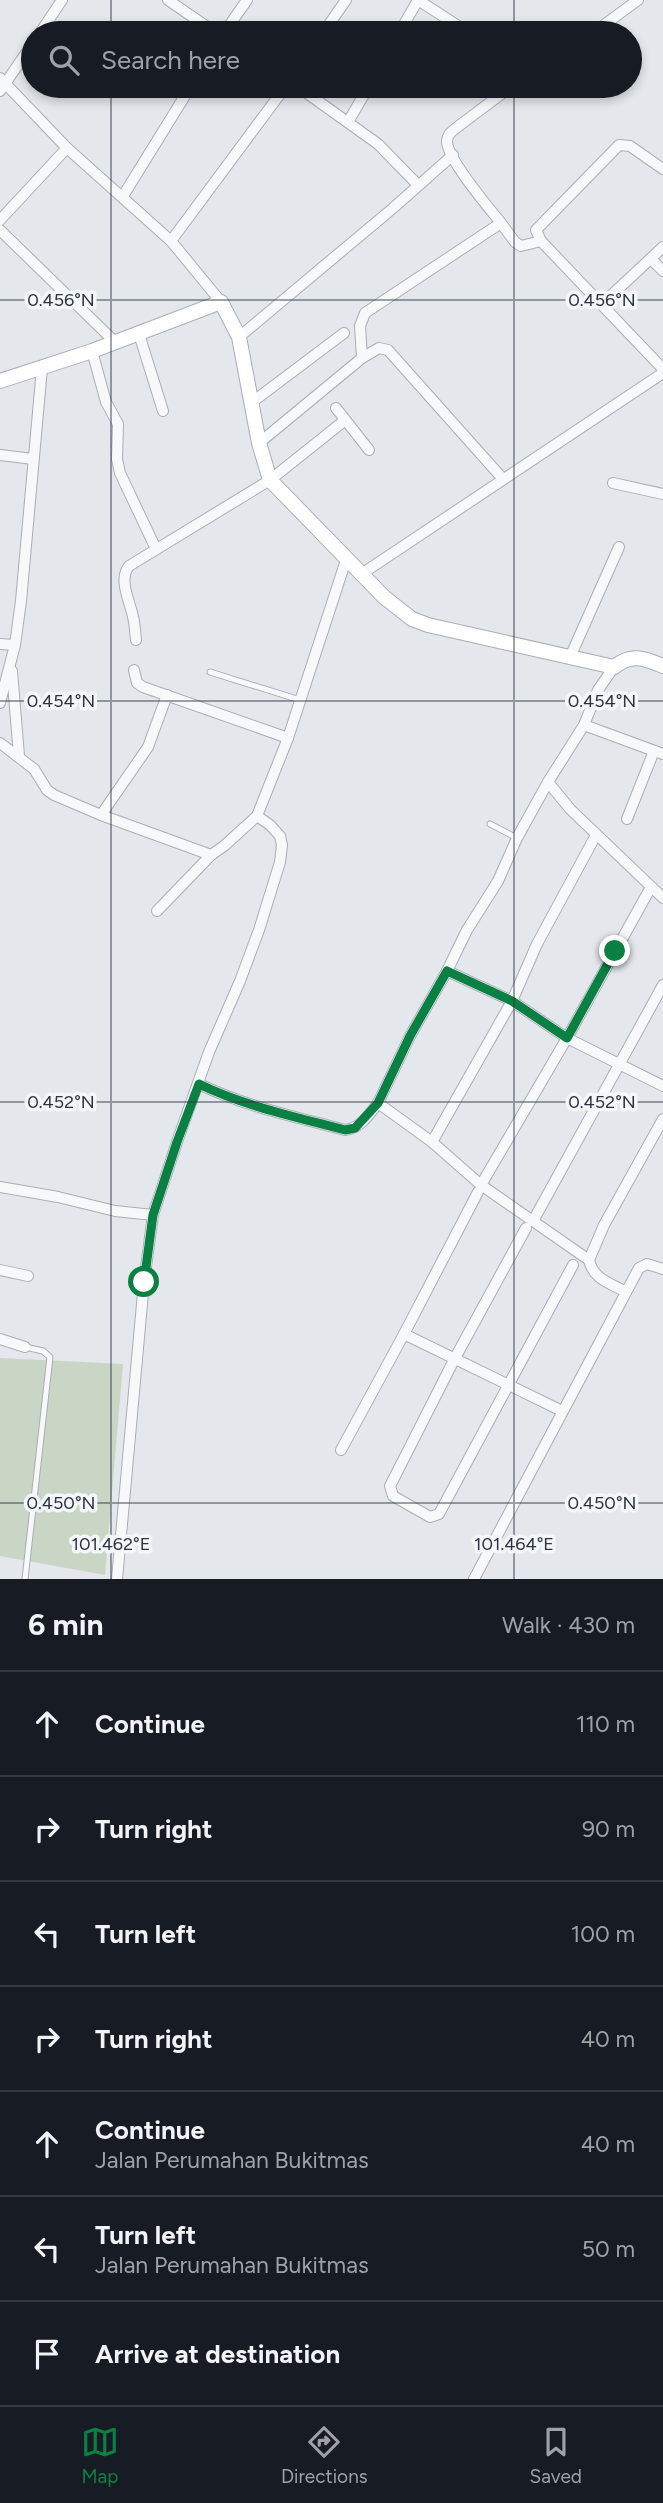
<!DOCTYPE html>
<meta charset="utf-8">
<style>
body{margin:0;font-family:Figtree,sans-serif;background:#242831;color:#f1f3f6}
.stop{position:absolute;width:21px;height:21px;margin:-16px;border:5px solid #0b8043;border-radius:50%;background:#fff}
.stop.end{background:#0b8043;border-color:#fff;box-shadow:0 2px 7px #0008}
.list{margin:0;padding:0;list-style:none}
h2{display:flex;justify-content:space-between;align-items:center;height:91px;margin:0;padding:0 28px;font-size:30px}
h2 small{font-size:23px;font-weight:400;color:#9ea1a6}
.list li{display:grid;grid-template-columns:46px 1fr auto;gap:21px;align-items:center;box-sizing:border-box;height:105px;padding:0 28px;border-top:2px solid #363941}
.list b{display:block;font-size:26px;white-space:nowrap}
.list p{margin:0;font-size:23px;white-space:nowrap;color:#9ea1a6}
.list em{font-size:23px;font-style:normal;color:#9ea1a6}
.icon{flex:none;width:38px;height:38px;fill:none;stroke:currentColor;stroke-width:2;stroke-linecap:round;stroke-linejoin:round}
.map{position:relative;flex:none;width:663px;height:1579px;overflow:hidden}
.search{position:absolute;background:#171b24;box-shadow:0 4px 10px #0003;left:21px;right:21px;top:21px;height:77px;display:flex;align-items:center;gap:18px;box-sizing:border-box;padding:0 24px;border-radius:38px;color:#9ea1a6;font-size:26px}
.sheet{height:826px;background:#171b24}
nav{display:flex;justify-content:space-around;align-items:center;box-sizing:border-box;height:98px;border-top:2px solid #363941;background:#171b24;font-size:19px;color:#9ea1a6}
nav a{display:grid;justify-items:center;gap:4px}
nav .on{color:#0b8043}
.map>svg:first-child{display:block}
.green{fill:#c9d6c5}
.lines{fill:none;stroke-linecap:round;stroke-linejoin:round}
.lane-casing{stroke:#a9aeb7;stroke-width:7}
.street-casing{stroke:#a9aeb7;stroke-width:12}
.secondary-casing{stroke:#a9aeb7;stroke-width:16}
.lane{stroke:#f7f8fa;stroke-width:5}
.street{stroke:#f7f8fa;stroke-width:10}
.secondary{stroke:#fff;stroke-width:14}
.route{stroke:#0b8043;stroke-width:9}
.ticks{fill:none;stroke:#2b3445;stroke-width:2;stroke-opacity:0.45}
.ticks-label{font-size:18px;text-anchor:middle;fill:#2b3445;stroke:#f4f6f9;stroke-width:7;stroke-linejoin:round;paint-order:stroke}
</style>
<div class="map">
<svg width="663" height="1579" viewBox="0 0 663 1579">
<rect width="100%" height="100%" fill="#e4e7ec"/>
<path class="green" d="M 0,1358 L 123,1364 L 105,1575 L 0,1556 Z"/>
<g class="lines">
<defs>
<g id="lane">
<path d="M 210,672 L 300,700"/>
<path d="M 490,824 L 517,838"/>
<path d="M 25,1347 L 43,1351 L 50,1357 L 25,1579"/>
</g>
<g id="street">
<path d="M 168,0 L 216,33"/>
<path d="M 418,0 L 469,33"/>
<path d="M 40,33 L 62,0"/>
<path d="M 224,33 L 247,0"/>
<path d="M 323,33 L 346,0"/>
<path d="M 399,33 L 418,0"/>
<path d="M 593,33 L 638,0"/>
<path d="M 0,78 L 67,148 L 171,241 L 221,302"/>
<path d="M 297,86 L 378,144 L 418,185"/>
<path d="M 0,91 L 33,43"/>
<path d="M 348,122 L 369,86"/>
<path d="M 663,169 L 630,146 L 619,145 L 536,230 L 541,241 L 663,369"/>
<path d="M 123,196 L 191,86"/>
<path d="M 0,220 L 67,148"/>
<path d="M 501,223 L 515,242 L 521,246 L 541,241"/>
<path d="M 0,230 L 115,342"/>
<path d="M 171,241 L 286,86"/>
<path d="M 652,260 L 663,271"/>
<path d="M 602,304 L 663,247"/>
<path d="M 139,334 L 163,411"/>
<path d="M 239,337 L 392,209 L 453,155"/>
<path d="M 92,351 L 106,402 L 118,424 L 117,459 L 120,473 L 156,549"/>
<path d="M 251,403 L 344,333"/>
<path d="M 336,408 L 369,450"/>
<path d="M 259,443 L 362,358"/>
<path d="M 0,455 L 33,459"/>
<path d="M 503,479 L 388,350 L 379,348 L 362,358 L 360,326 L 365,313 L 501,223 C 489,208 448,160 447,142 C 447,135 451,132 456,128 L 512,86"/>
<path d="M 613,483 L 663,494"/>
<path d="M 360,575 L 663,373"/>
<path d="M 136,640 C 135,632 135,624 133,617 C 130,601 118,580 129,566 L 270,480 L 344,421"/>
<path d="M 0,644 L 15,645"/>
<path d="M 571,655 L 619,547"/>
<path d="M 614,667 L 598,690 L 584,725 L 548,782 L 570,809 L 663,898"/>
<path d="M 134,670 L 137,683 L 143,687 L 288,738"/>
<path d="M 12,671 L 19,756"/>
<path d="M 0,703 L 15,645 L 21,601 L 42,368"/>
<path d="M 584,725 L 663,754"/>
<path d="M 0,743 L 34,769 L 47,790 L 54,795 L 101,815 L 211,855"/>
<path d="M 101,815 L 148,747 L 167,695"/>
<path d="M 627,819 L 654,751"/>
<path d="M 157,911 L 211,855 L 224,846 L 257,816 L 288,738 L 347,557"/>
<path d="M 447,971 L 512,1001 L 567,1038 L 663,1086"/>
<path d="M 199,1084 C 244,1106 296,1117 345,1130 C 361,1128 368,1116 378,1103 L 432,1142 L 481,1185 L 589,1260 C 593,1279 610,1283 626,1292"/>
<path d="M 378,1103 L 410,1036 L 447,971 L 467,930 L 498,881 L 517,838 L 548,782"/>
<path d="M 432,1142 L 512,1001 L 537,944 L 596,835"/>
<path d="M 481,1185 L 567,1038 L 651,887"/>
<path d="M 0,1187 L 58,1197 L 115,1211 L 153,1215"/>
<path d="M 533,1221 L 663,985"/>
<path d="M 526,1228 L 455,1358 L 390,1486 L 393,1496 L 430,1517 L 439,1514 L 573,1265"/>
<path d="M 589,1260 L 604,1225 L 663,1119"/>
<path d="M 0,1270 L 28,1276"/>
<path d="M 404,1334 L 562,1411"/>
<path d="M 0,1339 L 25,1347"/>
<path d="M 341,1450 L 404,1334 L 478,1192"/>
<path d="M 117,1579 L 144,1282 L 153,1215 L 177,1142 L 209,1052 L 240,981 L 259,930 L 280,862 L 282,845 L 280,836 L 270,825 L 257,816"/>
<path d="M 474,1579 L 639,1268 L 647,1264 L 663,1269"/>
</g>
<path id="secondary" d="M 0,381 L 92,351 L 221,302 L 239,337 L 259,443 L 270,480 L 384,597 L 412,619 L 428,625 L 614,667 C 631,653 644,658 663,666"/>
</defs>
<use href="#lane" class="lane-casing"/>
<use href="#street" class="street-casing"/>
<use href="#secondary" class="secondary-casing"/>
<use href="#lane" class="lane"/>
<use href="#street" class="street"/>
<use href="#secondary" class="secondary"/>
</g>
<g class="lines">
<path class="route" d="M 144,1282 L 153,1215 L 177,1142 L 199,1084 C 244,1106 296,1117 345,1130 L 355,1128 L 378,1103 L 410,1036 L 447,971 L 512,1001 L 567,1038 L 615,951"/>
</g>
<path class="ticks" d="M 111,0 L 111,33M 514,0 L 514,33M 111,86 L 111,1579M 514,86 L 514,1579M 0,300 L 663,300M 0,701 L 663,701M 0,1102 L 663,1102M 0,1503 L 663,1503"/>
<g class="ticks-label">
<text x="61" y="306">0.456°N</text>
<text x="602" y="306">0.456°N</text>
<text x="61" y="707">0.454°N</text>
<text x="602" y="707">0.454°N</text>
<text x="61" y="1108">0.452°N</text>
<text x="602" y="1108">0.452°N</text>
<text x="61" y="1509">0.450°N</text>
<text x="602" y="1509">0.450°N</text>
<text x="111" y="1550">101.462°E</text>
<text x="514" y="1550">101.464°E</text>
</g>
</svg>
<div class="stop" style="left:144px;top:1282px"></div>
<div class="stop end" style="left:615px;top:951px"></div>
<div class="search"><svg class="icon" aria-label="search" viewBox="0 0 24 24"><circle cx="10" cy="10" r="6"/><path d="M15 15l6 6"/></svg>Search here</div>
</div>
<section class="sheet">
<h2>6 min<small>Walk · 430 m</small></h2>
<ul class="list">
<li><svg class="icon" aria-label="ahead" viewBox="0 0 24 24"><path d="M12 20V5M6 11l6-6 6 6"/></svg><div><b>Continue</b></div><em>110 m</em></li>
<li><svg class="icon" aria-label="right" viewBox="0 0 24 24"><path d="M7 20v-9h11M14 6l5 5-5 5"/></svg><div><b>Turn right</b></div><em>90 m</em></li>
<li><svg class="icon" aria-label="left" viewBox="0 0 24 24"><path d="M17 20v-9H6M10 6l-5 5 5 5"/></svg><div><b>Turn left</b></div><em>100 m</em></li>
<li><svg class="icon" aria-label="right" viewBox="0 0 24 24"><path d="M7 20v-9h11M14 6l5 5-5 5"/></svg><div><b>Turn right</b></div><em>40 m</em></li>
<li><svg class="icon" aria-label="ahead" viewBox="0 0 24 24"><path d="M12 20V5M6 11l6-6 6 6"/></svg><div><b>Continue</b><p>Jalan Perumahan Bukitmas</p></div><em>40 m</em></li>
<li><svg class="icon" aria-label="left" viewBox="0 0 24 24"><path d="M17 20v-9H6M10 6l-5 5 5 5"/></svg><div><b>Turn left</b><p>Jalan Perumahan Bukitmas</p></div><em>50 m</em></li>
<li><svg class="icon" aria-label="arrive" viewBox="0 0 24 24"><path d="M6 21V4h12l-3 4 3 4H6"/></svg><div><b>Arrive at destination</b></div></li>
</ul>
</section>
<nav>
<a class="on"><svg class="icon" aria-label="map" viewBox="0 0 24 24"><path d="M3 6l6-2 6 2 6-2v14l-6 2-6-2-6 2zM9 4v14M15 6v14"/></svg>Map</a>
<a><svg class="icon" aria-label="directions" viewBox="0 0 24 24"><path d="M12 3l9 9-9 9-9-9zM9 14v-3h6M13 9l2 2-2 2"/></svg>Directions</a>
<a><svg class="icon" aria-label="saved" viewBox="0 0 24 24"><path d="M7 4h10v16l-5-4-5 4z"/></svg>Saved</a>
</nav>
